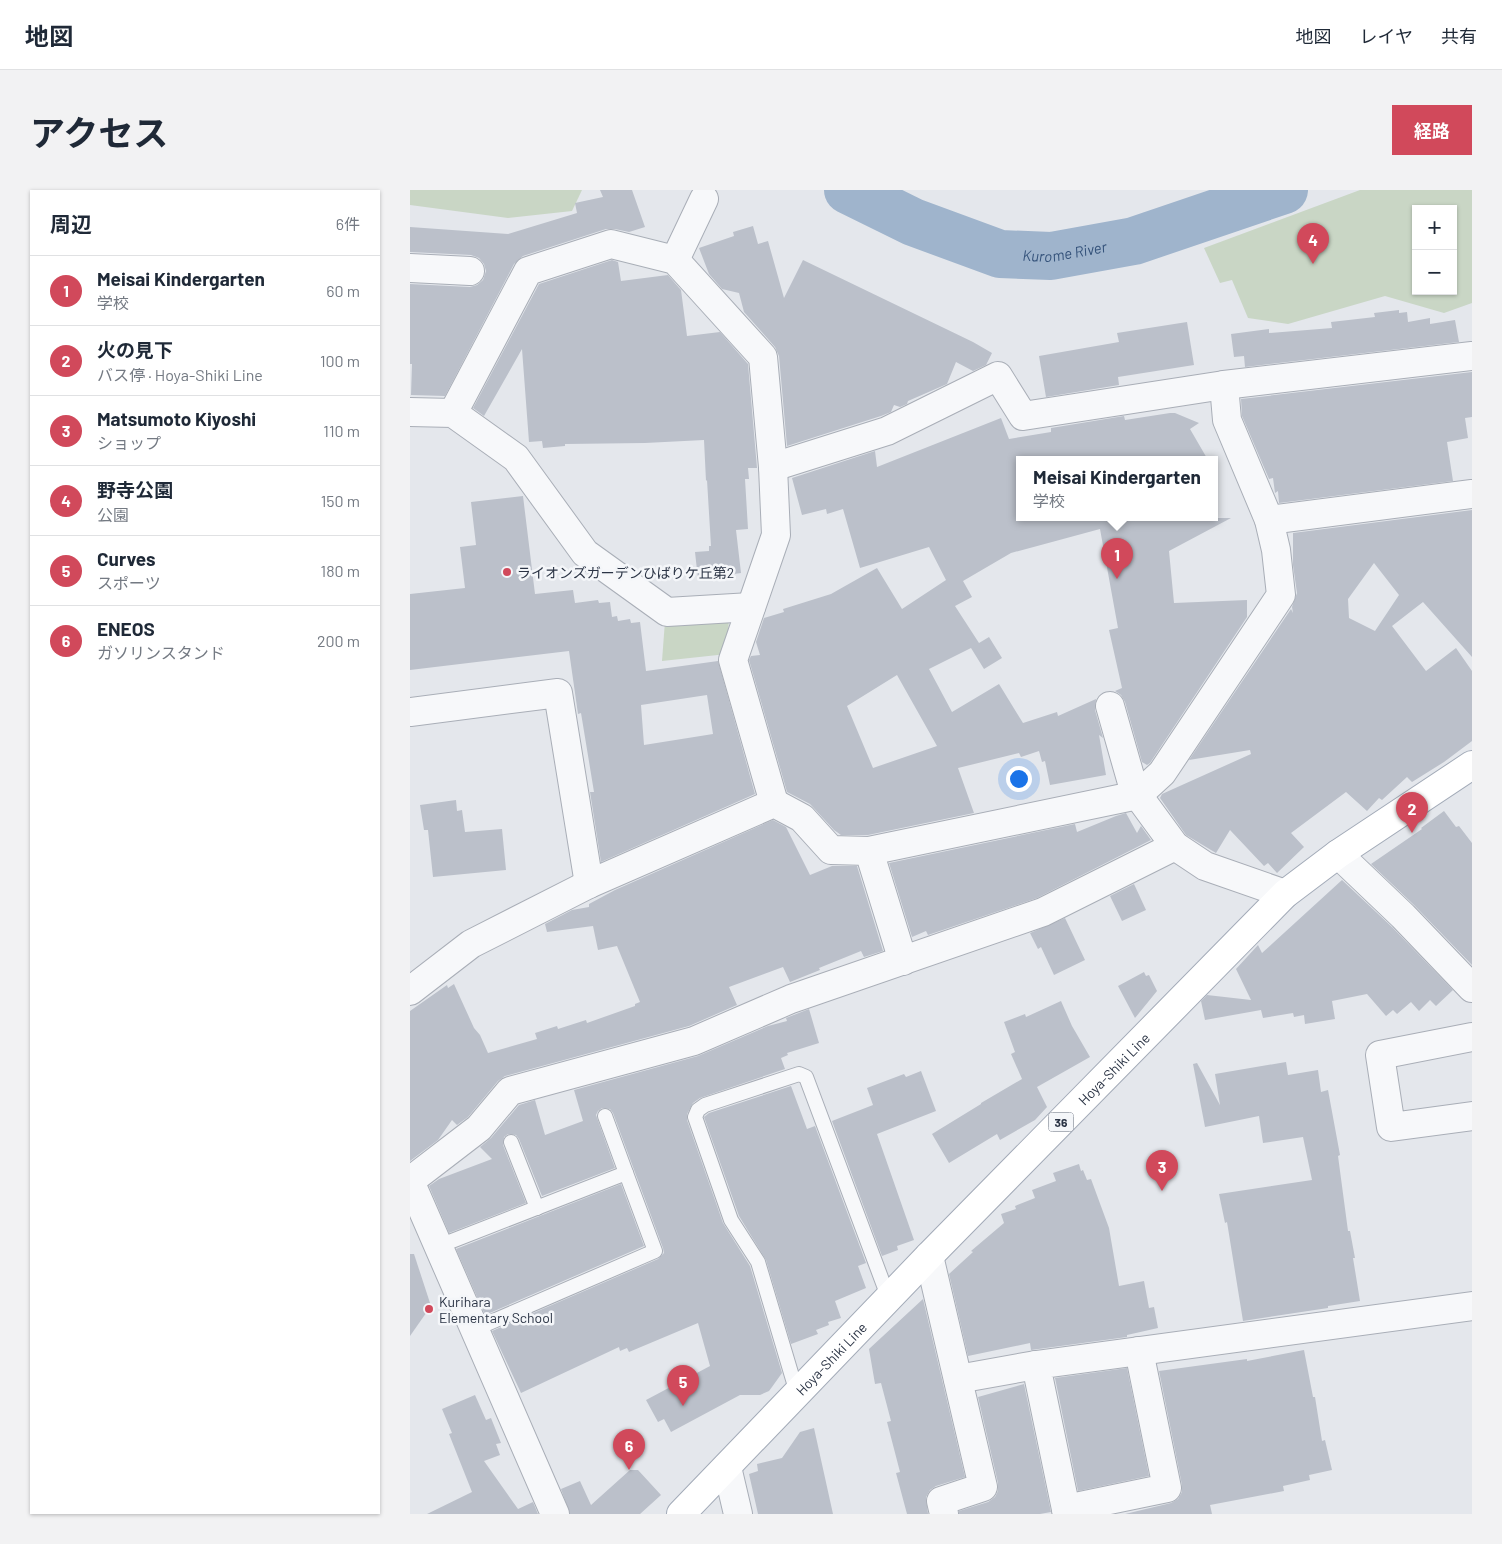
<!DOCTYPE html>
<html lang="ja">
<meta charset="utf-8">
<style>
body{margin:0;font-family:Barlow,"Noto Sans JP",sans-serif;background:#f2f2f3;color:#1f2937}
.controls{position:absolute;right:15px;top:15px;display:grid;overflow:hidden;border-radius:0px;box-shadow:0 1px 4px #0004}
.controls button{width:45px;height:45px;display:grid;place-items:center;padding:0;border:0;border-bottom:1px solid #e0e1e3;background:#fff;color:#1f2937;font:25px sans-serif}
.you{position:absolute;left:608px;top:588px;width:18px;height:18px;margin:-12px;border:4px solid #fff;border-radius:50%;background:#1a73e8;box-shadow:0 0 0 8px #1a73e833}
.badge{display:grid;place-items:center;width:32px;height:32px;border-radius:50%;background:#d1495b;color:#fff;font-size:16px;font-weight:700}
.pin{position:absolute;translate:-50% -41px;filter:drop-shadow(0 1px 2px #0008)}
.pin::after{content:'';position:absolute;top:26px;width:18px;height:15px;background:inherit;clip-path:polygon(0 0,100% 0,50% 100%)}
.popup{position:absolute;left:606px;top:266px;width:202px;height:65px;box-sizing:border-box;display:grid;place-content:center;border-radius:0px;background:#fff;filter:drop-shadow(0 1px 4px #0005);font-size:16px;white-space:nowrap;color:#747a83}
.popup b{font-size:19px;color:#1f2937}
.popup::after{content:'';position:absolute;left:50%;top:100%;margin-left:-10px;border:10px solid transparent;border-top-color:#fff}
.list{margin:0;padding:0;list-style:none}
h2{display:flex;justify-content:space-between;align-items:center;height:65px;margin:0;padding:0 20px;font-size:21px}
h2 small{font-size:16px;font-weight:400;color:#747a83}
.list li{display:grid;grid-template-columns:32px 1fr auto;gap:15px;align-items:center;box-sizing:border-box;height:70px;padding:0 20px;border-top:1px solid #e0e1e3}
.list b{display:block;font-size:19px;white-space:nowrap}
.list p{margin:0;font-size:16px;white-space:nowrap;color:#747a83}
.list em{font-size:16px;font-style:normal;color:#747a83}
.map{position:relative;flex:none;width:1062px;height:1324px;overflow:hidden;border-radius:0px}
header{display:flex;align-items:center;gap:30px;box-sizing:border-box;height:70px;padding:0 25px;background:#fff;border-bottom:1px solid #e0e1e3}
header strong{font-size:24px}
nav{display:flex;gap:28px;margin-inline-start:auto;font-size:18px}
.intro{display:flex;align-items:center;justify-content:space-between;box-sizing:border-box;height:120px;padding:0 30px}
h1{margin:0;font-size:35px}
.button{padding:12px 22px;border-radius:0px;background:#d1495b;color:#fff;font-size:18px;font-weight:700}
main{display:flex;gap:30px;padding:0 30px}
aside{flex:1;background:#fff;border-radius:0px;box-shadow:0 1px 4px #0004}
.map>svg:first-child{display:block}
.green{fill:#c9d6c5;fill-rule:evenodd}
.lines{fill:none;stroke-linecap:round;stroke-linejoin:round}
.river{stroke:#9fb4cc;stroke-width:48}
.building{fill:#bbc0ca;fill-rule:evenodd}
.service-casing{stroke:#a9aeb7;stroke-width:16}
.minor-casing{stroke:#a9aeb7;stroke-width:30}
.primary-casing{stroke:#a3abb8;stroke-width:30}
.service{stroke:#f7f8fa;stroke-width:14}
.minor{stroke:#f7f8fa;stroke-width:28}
.primary{stroke:#fff;stroke-width:28}
.poi-dot{fill:#d1495b;stroke:#f4f6f9;stroke-width:2}
.labels{text-anchor:middle;dominant-baseline:central;stroke-width:5;stroke-linejoin:round;paint-order:stroke}
.shield{fill:#f4f6f9;stroke:#676e7b;stroke-width:1}
.shield-label{font-size:12px;font-weight:bold;fill:#2b3445}
.poi-label{font-size:14px;fill:#2b3445;stroke:#f4f6f9;text-anchor:start}
.street-label{font-size:14px;fill:#2b3445;stroke:#f4f6f9}
.water-label{font-size:15px;font-style:italic;fill:#34527a;stroke:#f4f6f9}
</style>
<header>
<strong>地図</strong>
<nav><a>地図</a><a>レイヤ</a><a>共有</a></nav>
</header>
<div class="intro"><h1>アクセス</h1><a class="button">経路</a></div>
<main>
<aside>
<h2>周辺<small>6件</small></h2>
<ul class="list">
<li><span class="badge">1</span><div><b>Meisai Kindergarten</b><p>学校</p></div><em>60 m</em></li>
<li><span class="badge">2</span><div><b>火の見下</b><p>バス停 · Hoya-Shiki Line</p></div><em>100 m</em></li>
<li><span class="badge">3</span><div><b>Matsumoto Kiyoshi</b><p>ショップ</p></div><em>110 m</em></li>
<li><span class="badge">4</span><div><b>野寺公園</b><p>公園</p></div><em>150 m</em></li>
<li><span class="badge">5</span><div><b>Curves</b><p>スポーツ</p></div><em>180 m</em></li>
<li><span class="badge">6</span><div><b>ENEOS</b><p>ガソリンスタンド</p></div><em>200 m</em></li>
</ul>
</aside>
<div class="map">
<svg width="1062" height="1324" viewBox="0 0 1062 1324">
<rect width="100%" height="100%" fill="#e4e7ec"/>
<g class="green">
<path d="M 0,0 L 172,0 L 162,21 L 98,28 L 0,15 Z"/>
<path d="M 950,0 L 1062,0 L 1062,113 L 1034,123 L 975,106 L 878,134 L 838,128 L 822,90 L 810,93 L 794,58 ZM 1006,19 L 1043,19 L 1043,101 L 1006,101 Z"/>
<path d="M 319,427 L 317,464 L 252,471 L 255,431 Z"/>
</g>
<g class="lines">
<path class="river" id="s1" d="M 438,0 L 503,32 L 590,64 L 641,66 L 724,51 L 874,0"/>
</g>
<g class="building">
<path d="M 190,0 L 222,0 L 235,37 L 219,42 L 205,39 L 196,39 L 113,66 L 104,74 L 35,206 L 1,205 L 2,174 L 0,174 L 0,94 L 60,97 L 67,95 L 73,90 L 76,81 L 74,74 L 69,68 L 61,65 L 0,62 L 0,37 L 98,44 L 167,23 L 165,13 L 193,7 Z"/>
<path d="M 343,36 L 348,54 L 358,51 L 374,108 L 393,70 L 563,152 L 582,163 L 576,175 L 563,181 L 546,172 L 537,194 L 498,211 L 497,214 L 490,217 L 484,215 L 481,222 L 471,226 L 377,256 L 369,166 L 365,157 L 334,122 L 329,103 L 312,99 L 299,84 L 289,58 L 324,46 L 323,42 Z"/>
<path d="M 202,70 L 208,72 L 211,91 L 258,85 L 271,100 L 277,146 L 310,142 L 338,174 L 347,278 L 338,278 L 339,289 L 335,289 L 338,339 L 326,340 L 331,383 L 288,389 L 285,362 L 299,361 L 299,356 L 301,356 L 297,290 L 296,291 L 294,250 L 235,253 L 155,254 L 155,256 L 133,258 L 132,251 L 119,252 L 112,159 L 74,226 L 63,218 L 129,94 Z"/>
<path d="M 989,120 L 989,123 L 997,122 L 998,132 L 1020,128 L 1020,134 L 1045,130 L 1049,152 L 835,177 L 834,166 L 824,167 L 821,144 L 859,139 L 859,143 L 922,138 L 921,132 L 965,127 L 964,123 Z"/>
<path d="M 777,132 L 784,175 L 708,187 L 709,195 L 636,207 L 629,166 L 709,152 L 707,143 Z"/>
<path d="M 1062,182 L 1062,227 L 1055,228 L 1058,248 L 1037,252 L 1043,291 L 869,313 L 868,301 L 865,303 L 863,288 L 859,289 L 832,226 L 831,209 Z"/>
<path d="M 760,223 L 765,223 L 789,233 L 780,239 L 798,270 L 741,270 L 740,268 L 725,270 L 610,270 L 610,328 L 821,328 L 759,361 L 764,413 L 837,410 L 837,427 L 740,573 L 737,575 L 732,572 L 715,512 L 711,505 L 705,501 L 712,498 L 699,440 L 708,438 L 690,339 L 601,363 L 553,391 L 562,407 L 545,416 L 569,453 L 579,447 L 592,468 L 574,479 L 561,458 L 563,457 L 519,479 L 542,522 L 589,494 L 613,533 L 647,522 L 648,526 L 686,509 L 685,520 L 693,548 L 689,545 L 696,585 L 640,595 L 635,571 L 632,572 L 629,561 L 611,567 L 609,563 L 548,578 L 564,623 L 458,645 L 431,645 L 424,640 L 400,614 L 377,602 L 339,470 L 341,466 L 350,465 L 346,452 L 354,428 L 374,422 L 373,419 L 421,404 L 467,378 L 492,419 L 536,390 L 519,357 L 450,378 L 433,319 L 417,324 L 416,319 L 392,325 L 382,288 L 465,261 L 467,277 L 591,228 L 599,249 L 641,242 L 641,238 L 714,226 L 715,230 ZM 487,485 L 527,556 L 463,578 L 437,516 Z"/>
<path d="M 113,306 L 125,404 L 163,400 L 165,413 L 188,410 L 189,413 L 200,412 L 202,427 L 207,426 L 208,431 L 220,429 L 221,433 L 230,432 L 236,481 L 308,471 L 345,604 L 191,672 L 180,602 L 184,602 L 171,523 L 168,524 L 159,461 L 0,480 L 0,404 L 55,398 L 50,357 L 66,355 L 61,312 ZM 297,505 L 303,544 L 234,555 L 231,515 Z"/>
<path d="M 1062,320 L 1062,467 L 1013,412 L 982,436 L 1016,481 L 1046,458 L 1062,481 L 1062,551 L 1034,572 L 1002,592 L 997,587 L 972,610 L 969,608 L 957,621 L 936,602 L 881,643 L 894,657 L 867,683 L 858,673 L 854,676 L 820,640 L 806,663 L 776,645 L 750,608 L 752,604 L 841,564 L 840,560 L 779,570 L 881,419 L 883,423 L 882,417 L 887,403 L 883,375 L 883,343 ZM 964,373 L 989,405 L 965,441 L 939,428 L 938,409 Z"/>
<path d="M 46,610 L 47,621 L 52,620 L 55,642 L 92,639 L 96,680 L 23,687 L 18,640 L 14,640 L 10,615 Z"/>
<path d="M 1034,621 L 1046,637 L 1049,636 L 1062,653 L 1062,775 L 1004,715 L 961,674 L 1012,639 L 1011,638 Z"/>
<path d="M 716,623 L 727,643 L 731,636 L 741,650 L 627,708 L 518,745 L 516,741 L 502,747 L 479,673 L 665,634 L 667,642 L 706,626 Z"/>
<path d="M 363,630 L 376,637 L 400,685 L 422,676 L 447,676 L 473,761 L 454,767 L 451,761 L 409,778 L 410,780 L 380,792 L 373,777 L 319,797 L 327,815 L 279,836 L 95,886 L 88,891 L 58,927 L 47,935 L 42,930 L 28,950 L 0,971 L 0,821 L 37,795 L 38,798 L 44,794 L 64,838 L 70,845 L 78,863 L 127,849 L 125,843 L 147,836 L 148,839 L 176,830 L 177,833 L 225,816 L 225,814 L 230,812 L 207,756 L 188,760 L 183,736 L 137,742 L 135,734 L 162,720 L 179,717 L 179,714 L 205,700 Z"/>
<path d="M 932,690 L 982,737 L 1043,800 L 1026,816 L 1020,810 L 1009,821 L 1001,812 L 987,824 L 983,820 L 976,826 L 957,804 L 922,811 L 925,829 L 895,834 L 894,825 L 884,827 L 883,823 L 853,828 L 851,820 L 795,830 L 791,811 L 797,805 L 841,810 L 826,779 L 848,755 L 852,763 Z"/>
<path d="M 724,694 L 736,720 L 712,731 L 700,706 Z"/>
<path d="M 655,728 L 675,770 L 644,785 L 631,757 L 628,759 L 620,743 Z"/>
<path d="M 734,782 L 736,786 L 739,785 L 747,801 L 725,828 L 708,796 Z"/>
<path d="M 651,811 L 662,836 L 680,867 L 627,897 L 637,917 L 625,930 L 590,950 L 587,944 L 539,973 L 522,944 L 571,914 L 571,913 L 612,889 L 601,864 L 605,862 L 594,832 L 615,824 L 616,827 Z"/>
<path d="M 399,819 L 409,853 L 377,863 L 378,865 L 371,868 L 375,879 L 290,908 L 283,913 L 277,924 L 277,930 L 313,1033 L 340,1076 L 372,1183 L 362,1197 L 359,1201 L 350,1205 L 330,1205 L 261,1242 L 254,1229 L 248,1232 L 236,1210 L 300,1176 L 288,1133 L 219,1162 L 217,1158 L 210,1161 L 209,1157 L 111,1203 L 82,1141 L 248,1069 L 254,1063 L 253,1058 L 203,923 L 200,919 L 192,918 L 188,921 L 186,925 L 205,978 L 132,1006 L 109,949 L 106,945 L 98,944 L 94,947 L 93,955 L 116,1013 L 39,1043 L 19,996 L 29,989 L 82,969 L 70,957 L 81,948 L 109,915 L 125,910 L 135,945 L 173,931 L 164,900 L 288,866 L 358,836 L 377,831 L 376,828 Z"/>
<path d="M 876,872 L 878,885 L 908,880 L 911,902 L 918,900 L 930,965 L 928,966 L 938,1041 L 940,1041 L 945,1068 L 943,1068 L 950,1111 L 918,1116 L 918,1118 L 833,1131 L 817,1032 L 815,1033 L 809,1004 L 902,990 L 893,947 L 853,953 L 849,926 L 795,937 L 783,874 L 787,873 L 810,915 L 805,884 Z"/>
<path d="M 511,881 L 526,921 L 467,944 L 504,1050 L 487,1056 L 488,1060 L 472,1066 L 422,931 L 463,915 L 457,898 L 494,884 L 496,887 Z"/>
<path d="M 381,896 L 397,939 L 405,936 L 456,1073 L 448,1076 L 456,1098 L 425,1111 L 431,1128 L 418,1132 L 419,1135 L 406,1140 L 408,1144 L 381,1154 L 356,1070 L 329,1026 L 294,927 L 299,923 Z"/>
<path d="M 669,974 L 671,981 L 673,980 L 677,990 L 681,989 L 699,1038 L 709,1096 L 734,1091 L 739,1118 L 744,1117 L 748,1138 L 717,1145 L 717,1147 L 621,1160 L 620,1153 L 558,1166 L 539,1084 L 563,1062 L 561,1061 L 594,1033 L 591,1024 L 606,1019 L 605,1016 L 625,1008 L 622,1000 L 646,991 L 643,983 Z"/>
<path d="M 211,994 L 234,1056 L 75,1125 L 46,1059 Z"/>
<path d="M 0,1064 L 4,1064 L 21,1116 L 0,1146 Z"/>
<path d="M 513,1109 L 555,1287 L 526,1296 L 520,1300 L 516,1307 L 518,1324 L 497,1324 L 486,1283 L 490,1282 L 477,1232 L 481,1231 L 471,1193 L 465,1194 L 459,1159 Z"/>
<path d="M 894,1160 L 903,1207 L 905,1207 L 912,1251 L 915,1250 L 922,1280 L 899,1285 L 900,1290 L 873,1296 L 874,1301 L 800,1315 L 802,1324 L 715,1324 L 761,1313 L 768,1309 L 772,1302 L 772,1295 L 749,1181 L 837,1169 L 837,1171 Z"/>
<path d="M 717,1178 L 739,1286 L 668,1301 L 645,1188 Z"/>
<path d="M 614,1194 L 641,1322 L 630,1324 L 549,1324 L 549,1321 L 578,1312 L 585,1307 L 588,1301 L 588,1293 L 568,1207 Z"/>
<path d="M 65,1205 L 76,1230 L 81,1228 L 91,1253 L 86,1254 L 90,1265 L 74,1271 L 108,1319 L 123,1312 L 128,1324 L 17,1324 L 62,1302 L 39,1244 L 42,1243 L 32,1219 Z"/>
<path d="M 404,1238 L 423,1324 L 348,1324 L 339,1284 L 348,1281 L 347,1274 L 372,1268 L 390,1242 Z"/>
<path d="M 220,1280 L 228,1280 L 251,1305 L 230,1324 L 160,1324 L 151,1299 L 170,1291 L 181,1315 Z"/>
</g>
<g class="lines">
<defs>
<g id="service">
<path d="M 195,926 L 216,983"/>
<path d="M 101,952 L 127,1018"/>
<path d="M 29,1056 L 216,983 L 245,1061 L 65,1139"/>
<path d="M 387,1203 L 348,1072 L 321,1030 L 285,927 L 288,920 L 295,915 L 389,884 L 396,887 L 479,1109"/>
</g>
<g id="minor">
<path d="M 265,70 L 294,9"/>
<path d="M 0,78 L 60,81"/>
<path d="M 0,222 L 43,223 L 106,268 L 175,363 L 257,422 L 341,417"/>
<path d="M 43,223 L 118,81 L 201,54 L 265,70 L 353,167 L 363,277 L 366,345 L 323,470 L 364,613"/>
<path d="M 363,277 L 477,241 L 588,186 L 613,226 L 814,195 L 1062,166"/>
<path d="M 859,330 L 1062,304"/>
<path d="M 700,516 L 724,600 L 765,656 L 795,676 L 875,704"/>
<path d="M 0,522 L 148,503 L 179,694"/>
<path d="M 459,661 L 728,605 L 752,583 L 871,405 L 866,360 L 859,330 L 817,230 L 814,195"/>
<path d="M 928,664 L 993,726 L 1062,798"/>
<path d="M 0,801 L 61,754 L 179,694 L 364,613 L 392,628 L 421,660 L 459,661 L 493,771"/>
<path d="M 1062,847 L 970,865 L 981,937 L 1062,926"/>
<path d="M 0,991 L 69,938 L 100,901 L 284,851 L 381,809 L 633,722 L 765,656"/>
<path d="M 0,991 L 145,1324"/>
<path d="M 519,1066 L 573,1297 L 531,1311 L 534,1324"/>
<path d="M 548,1189 L 626,1175"/>
<path d="M 317,1277 L 328,1324"/>
<path d="M 656,1319 L 757,1298 L 729,1161"/>
<path d="M 657,1324 L 626,1175 L 1062,1116"/>
</g>
<g id="primary">
<path id="s2" d="M 271,1324 L 519,1066 L 875,704 L 928,664 L 1062,575"/>
</g>
</defs>
<use href="#service" class="service-casing"/>
<use href="#minor" class="minor-casing"/>
<use href="#primary" class="primary-casing"/>
<use href="#service" class="service"/>
<use href="#minor" class="minor"/>
<use href="#primary" class="primary"/>
</g>
<g class="poi-dot">
<circle cx="97" cy="382" r="5"/>
<circle cx="19" cy="1119" r="5"/>
</g>
<g class="labels">
<rect class="shield" x="638.5" y="922.5" width="25" height="19" rx="4"/>
<g class="shield-label">
<text x="651" y="932">36</text>
</g>
<g class="poi-label">
<text x="107" y="382">ライオンズガーデンひばりケ丘第2</text>
<text x="29" y="1111">Kurihara<tspan x="29" dy="16">Elementary School</tspan></text>
</g>
<g class="street-label">
<text stroke="none"><textPath href="#s2" startOffset="621">Hoya-Shiki Line</textPath></text>
<text stroke="none"><textPath href="#s2" startOffset="216">Hoya-Shiki Line</textPath></text>
</g>
<g class="water-label">
<text stroke="none"><textPath href="#s1" startOffset="230">Kurome River</textPath></text>
</g>
</g>
</svg>
<div class="controls">
<button>+</button>
<button>−</button>
</div>
<div class="you"></div>
<div class="pin badge" style="left:707px;top:389px">1</div>
<div class="popup"><b>Meisai Kindergarten</b>学校</div>
<div class="pin badge" style="left:1002px;top:643px">2</div>
<div class="pin badge" style="left:752px;top:1001px">3</div>
<div class="pin badge" style="left:903px;top:74px">4</div>
<div class="pin badge" style="left:273px;top:1216px">5</div>
<div class="pin badge" style="left:219px;top:1280px">6</div>
</div>
</main>
